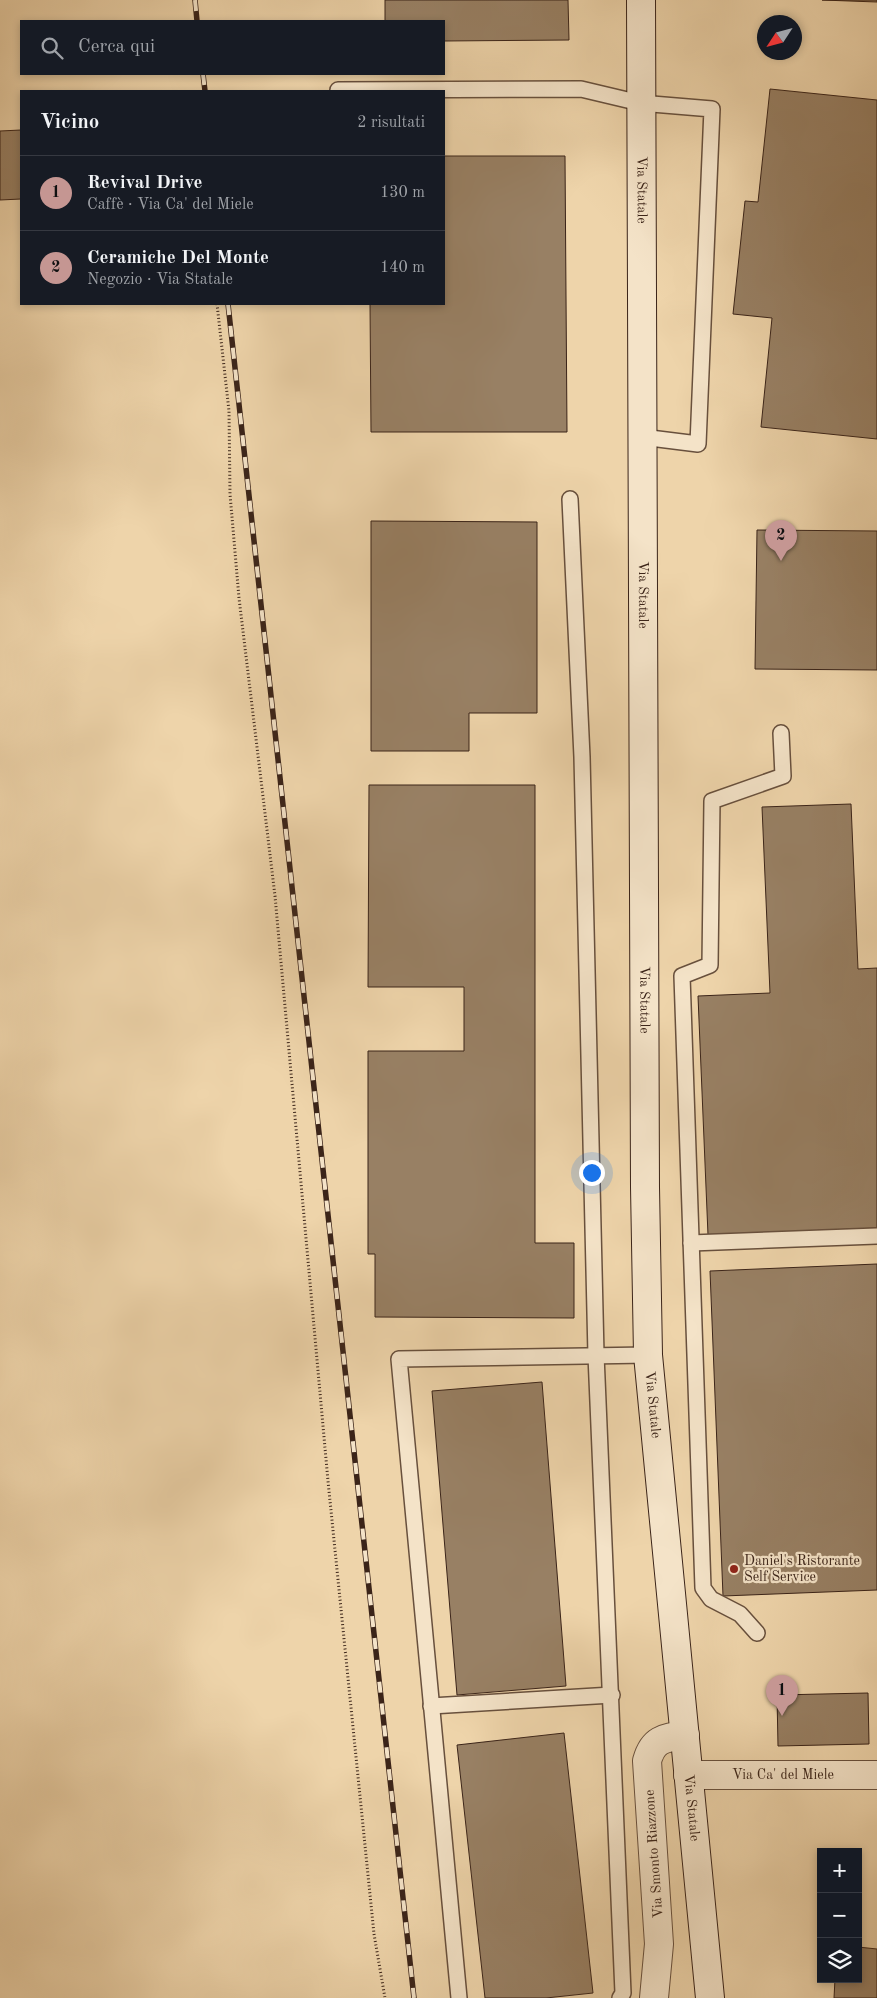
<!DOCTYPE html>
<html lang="it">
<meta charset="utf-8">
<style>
body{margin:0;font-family:"Old Standard TT",serif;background:#242831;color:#f1f3f6}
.controls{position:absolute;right:15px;bottom:15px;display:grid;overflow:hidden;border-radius:0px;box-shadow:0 2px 8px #0003}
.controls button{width:45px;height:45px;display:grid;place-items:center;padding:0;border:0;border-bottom:1px solid #363941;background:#171b24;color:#f1f3f6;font:25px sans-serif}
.compass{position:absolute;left:757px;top:15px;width:45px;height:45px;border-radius:50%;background:#171b24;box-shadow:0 2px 8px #0003;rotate:234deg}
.you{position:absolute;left:591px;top:1172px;width:18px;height:18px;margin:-12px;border:4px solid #fff;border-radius:50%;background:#1a73e8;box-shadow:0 0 0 8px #1a73e833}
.badge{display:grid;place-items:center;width:32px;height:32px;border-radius:50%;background:#c59692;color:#111;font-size:16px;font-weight:700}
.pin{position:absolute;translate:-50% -41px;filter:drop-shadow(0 1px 2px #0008)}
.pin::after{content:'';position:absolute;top:26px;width:18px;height:15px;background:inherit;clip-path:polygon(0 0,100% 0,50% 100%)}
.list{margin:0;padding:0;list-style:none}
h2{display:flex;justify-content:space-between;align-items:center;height:65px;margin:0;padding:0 20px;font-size:21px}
h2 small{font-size:16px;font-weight:400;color:#9ea1a6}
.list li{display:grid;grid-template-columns:32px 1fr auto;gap:15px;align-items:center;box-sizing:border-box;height:75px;padding:0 20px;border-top:1px solid #363941}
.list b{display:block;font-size:19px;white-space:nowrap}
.list p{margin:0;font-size:16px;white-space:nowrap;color:#9ea1a6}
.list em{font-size:16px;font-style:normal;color:#9ea1a6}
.icon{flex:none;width:28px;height:28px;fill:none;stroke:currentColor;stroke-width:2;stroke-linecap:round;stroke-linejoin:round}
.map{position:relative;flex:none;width:877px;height:1998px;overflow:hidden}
.search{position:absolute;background:#171b24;box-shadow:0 2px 8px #0003;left:20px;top:20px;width:425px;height:55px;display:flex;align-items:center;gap:12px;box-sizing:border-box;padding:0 18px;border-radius:0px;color:#9ea1a6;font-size:19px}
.panel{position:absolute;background:#171b24;box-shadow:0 2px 8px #0003;left:20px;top:90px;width:425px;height:215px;border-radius:0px}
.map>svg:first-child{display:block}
.building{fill:#988064;stroke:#3b2419}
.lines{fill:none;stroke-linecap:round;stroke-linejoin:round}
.lane-casing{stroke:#68503d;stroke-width:18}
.street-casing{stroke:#68503d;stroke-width:30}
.secondary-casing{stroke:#3b2419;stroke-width:30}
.path{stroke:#3b2419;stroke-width:3;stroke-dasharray:1 2.5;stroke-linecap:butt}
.lane{stroke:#f4e3c8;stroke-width:15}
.street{stroke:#f4e3c8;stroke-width:28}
.secondary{stroke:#f4e3c8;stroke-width:28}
.rail-casing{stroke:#3b2419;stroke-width:5.5}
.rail{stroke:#f4e3c8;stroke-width:4;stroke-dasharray:11;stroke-linecap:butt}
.poi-dot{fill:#8f2418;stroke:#f4e3c8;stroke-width:2}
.labels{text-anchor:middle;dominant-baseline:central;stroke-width:4.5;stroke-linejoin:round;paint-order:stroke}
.street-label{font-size:14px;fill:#3b2419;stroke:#f4e3c8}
.poi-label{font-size:14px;fill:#3b2419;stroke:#f4e3c8;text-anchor:start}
</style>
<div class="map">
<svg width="877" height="1998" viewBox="0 0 877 1998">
<rect width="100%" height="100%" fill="#eed4aa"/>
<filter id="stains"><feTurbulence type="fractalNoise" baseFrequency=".004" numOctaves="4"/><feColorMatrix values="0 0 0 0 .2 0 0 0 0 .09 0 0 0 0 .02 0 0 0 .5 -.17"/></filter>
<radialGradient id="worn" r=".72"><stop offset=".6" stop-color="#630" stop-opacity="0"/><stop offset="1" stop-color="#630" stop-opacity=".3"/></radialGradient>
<g class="building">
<path d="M 385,0 L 568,0 L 569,40 L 444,41 L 444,21 L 385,21 Z"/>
<path d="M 822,0 L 877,0 L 877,2 Z"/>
<path d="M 770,89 L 877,100 L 877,439 L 761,427 L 772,318 L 733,314 L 745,201 L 758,202 Z"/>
<path d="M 21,130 L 21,199 L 0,200 L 0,131 Z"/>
<path d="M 444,156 L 565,156 L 567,432 L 371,432 L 370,304 L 444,304 Z"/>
<path d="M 371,521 L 537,522 L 537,713 L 469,713 L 469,751 L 371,751 Z"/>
<path d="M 757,530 L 877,531 L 877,670 L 755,669 Z"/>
<path d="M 369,785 L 535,785 L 535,1243 L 574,1243 L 574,1318 L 375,1317 L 375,1254 L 368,1254 L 368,1051 L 464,1051 L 464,987 L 368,987 Z"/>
<path d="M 851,804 L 858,969 L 877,968 L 877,1228 L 708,1235 L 698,996 L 770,993 L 762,807 Z"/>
<path d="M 877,1264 L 877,1590 L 723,1596 L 710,1271 Z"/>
<path d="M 542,1382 L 566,1686 L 457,1695 L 432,1391 Z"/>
<path d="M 868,1693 L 869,1744 L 778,1746 L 777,1695 Z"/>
<path d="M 564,1733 L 593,1993 L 546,1998 L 485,1998 L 457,1745 Z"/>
<path d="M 858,1947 L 877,1949 L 877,1998 L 834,1998 L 835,1979 L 858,1979 Z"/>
</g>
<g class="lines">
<defs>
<g id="lane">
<path d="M 338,90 L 581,89 L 640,103 L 712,109 L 698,444 L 642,437"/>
<path d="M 570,499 L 582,757 L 596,1355 L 623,1993 L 620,1998"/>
<path d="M 691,1243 L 877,1236"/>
<path d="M 757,1633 L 740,1614 L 711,1599 L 703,1588 L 682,976 L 710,965 L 712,801 L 783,776 L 781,733"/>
<path d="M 431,1706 L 612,1695"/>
<path d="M 459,1998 L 399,1359 L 648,1355"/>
</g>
<g id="street">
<path id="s1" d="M 688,1775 L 877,1775"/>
<path d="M 654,1998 L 659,1944 L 647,1761 C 653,1739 664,1738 685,1735"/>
</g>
<g id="secondary">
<path id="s2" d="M 641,0 L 645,1187 L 648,1355 L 710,1998"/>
</g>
</defs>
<use href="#lane" class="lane-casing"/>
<use href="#street" class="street-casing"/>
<use href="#secondary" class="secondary-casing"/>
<path class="path" d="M 217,304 L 229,411 L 230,494 L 239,598 L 275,896 L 328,1481 L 374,1934 L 385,1998"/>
<use href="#lane" class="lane"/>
<use href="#street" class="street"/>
<use href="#secondary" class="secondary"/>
<defs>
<g id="rail">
<path d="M 195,0 L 197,21"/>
<path d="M 203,74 L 205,91"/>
<path d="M 228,304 L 414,1998"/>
</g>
</defs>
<use href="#rail" class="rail-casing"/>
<use href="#rail" class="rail"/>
</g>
<circle class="poi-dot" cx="734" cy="1569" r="5"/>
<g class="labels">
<g class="street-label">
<text stroke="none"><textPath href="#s2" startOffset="190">Via Statale</textPath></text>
<text stroke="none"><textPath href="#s2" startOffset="595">Via Statale</textPath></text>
<text stroke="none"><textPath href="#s2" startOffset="1000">Via Statale</textPath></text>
<text stroke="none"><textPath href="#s2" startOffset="1405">Via Statale</textPath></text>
<text stroke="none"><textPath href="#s1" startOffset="95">Via Ca' del Miele</textPath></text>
<text stroke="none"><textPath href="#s2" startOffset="1810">Via Statale</textPath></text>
<text transform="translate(654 1854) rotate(-94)">Via Smonto Riazzone</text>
</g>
<g class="poi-label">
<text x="744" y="1561">Daniel's Ristorante<tspan x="744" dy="16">Self Service</tspan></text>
</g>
</g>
<rect width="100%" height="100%" filter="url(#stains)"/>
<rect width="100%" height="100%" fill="url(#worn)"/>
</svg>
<div class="controls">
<button>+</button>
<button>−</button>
<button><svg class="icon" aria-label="layers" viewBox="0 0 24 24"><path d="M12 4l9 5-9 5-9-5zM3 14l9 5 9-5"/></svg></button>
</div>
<svg class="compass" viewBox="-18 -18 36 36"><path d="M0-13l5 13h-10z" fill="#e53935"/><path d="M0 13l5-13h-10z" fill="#9ea1a6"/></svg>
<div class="you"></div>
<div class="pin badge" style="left:782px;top:1716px">1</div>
<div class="pin badge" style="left:781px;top:561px">2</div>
<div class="search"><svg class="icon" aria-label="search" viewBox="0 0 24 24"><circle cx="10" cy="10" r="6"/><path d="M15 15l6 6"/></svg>Cerca qui</div>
<section class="panel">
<h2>Vicino<small>2 risultati</small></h2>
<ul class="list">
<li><span class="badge">1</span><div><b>Revival Drive</b><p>Caffè · Via Ca' del Miele</p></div><em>130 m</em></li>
<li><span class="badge">2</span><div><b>Ceramiche Del Monte</b><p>Negozio · Via Statale</p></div><em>140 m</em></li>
</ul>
</section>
</div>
